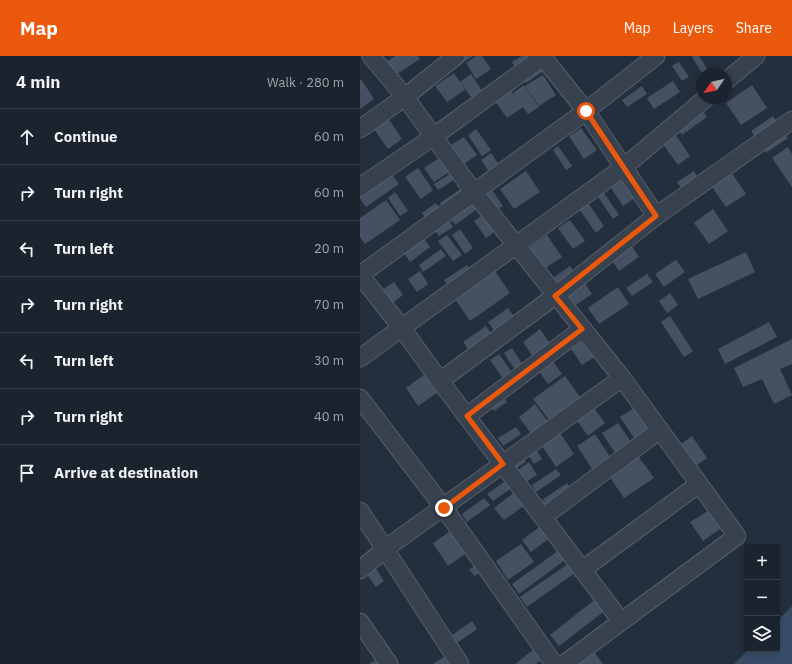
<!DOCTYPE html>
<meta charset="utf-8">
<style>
body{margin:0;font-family:"IBM Plex Sans",sans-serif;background:#282f3a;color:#f1f3f6}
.controls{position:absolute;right:12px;bottom:12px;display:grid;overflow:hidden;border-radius:4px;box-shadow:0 2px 6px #0003}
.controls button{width:36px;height:36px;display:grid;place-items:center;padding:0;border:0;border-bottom:1px solid #39404a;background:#1b232e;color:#f1f3f6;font:20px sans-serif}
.compass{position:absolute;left:336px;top:12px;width:36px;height:36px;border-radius:50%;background:#1b232e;box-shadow:0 2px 6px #0003;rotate:236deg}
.stop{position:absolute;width:12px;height:12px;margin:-9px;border:3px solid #ea580c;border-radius:50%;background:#fff}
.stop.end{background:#ea580c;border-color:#fff;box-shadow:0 1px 4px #0008}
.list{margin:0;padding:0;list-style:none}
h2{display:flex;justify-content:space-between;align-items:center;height:52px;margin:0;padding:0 16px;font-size:17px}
h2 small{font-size:13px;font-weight:400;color:#a0a4aa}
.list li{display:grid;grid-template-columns:26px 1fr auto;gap:12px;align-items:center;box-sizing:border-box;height:56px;padding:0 16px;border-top:1px solid #39404a}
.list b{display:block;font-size:15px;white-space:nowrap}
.list em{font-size:13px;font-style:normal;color:#a0a4aa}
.icon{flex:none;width:22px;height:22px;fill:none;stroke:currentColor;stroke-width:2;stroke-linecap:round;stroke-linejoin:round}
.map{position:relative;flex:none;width:432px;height:608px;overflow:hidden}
header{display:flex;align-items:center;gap:24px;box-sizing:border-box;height:56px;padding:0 20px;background:#ea580c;color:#fff}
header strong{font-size:19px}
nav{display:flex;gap:22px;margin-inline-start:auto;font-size:14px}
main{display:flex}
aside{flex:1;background:#1b232e}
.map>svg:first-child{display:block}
.water{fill:#394c67}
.building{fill:#455162}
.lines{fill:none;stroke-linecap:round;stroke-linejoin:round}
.minor-casing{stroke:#565f6c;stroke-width:19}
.minor{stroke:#38414e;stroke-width:17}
.route{stroke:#ea580c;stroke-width:5}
</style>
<header>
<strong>Map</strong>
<nav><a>Map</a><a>Layers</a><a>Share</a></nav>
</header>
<main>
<aside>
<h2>4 min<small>Walk · 280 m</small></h2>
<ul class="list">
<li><svg class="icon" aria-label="ahead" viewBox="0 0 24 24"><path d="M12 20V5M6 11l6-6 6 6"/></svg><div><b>Continue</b></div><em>60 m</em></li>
<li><svg class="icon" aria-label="right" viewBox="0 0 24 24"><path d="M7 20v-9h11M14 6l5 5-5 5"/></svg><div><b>Turn right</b></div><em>60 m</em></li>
<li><svg class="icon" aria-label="left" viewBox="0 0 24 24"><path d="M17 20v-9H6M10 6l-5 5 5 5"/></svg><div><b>Turn left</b></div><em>20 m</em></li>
<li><svg class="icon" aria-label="right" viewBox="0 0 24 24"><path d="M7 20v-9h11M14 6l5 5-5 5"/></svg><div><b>Turn right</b></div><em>70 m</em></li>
<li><svg class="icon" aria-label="left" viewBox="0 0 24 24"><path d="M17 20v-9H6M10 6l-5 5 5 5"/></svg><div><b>Turn left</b></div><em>30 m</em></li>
<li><svg class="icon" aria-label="right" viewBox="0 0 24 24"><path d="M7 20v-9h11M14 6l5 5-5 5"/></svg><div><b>Turn right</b></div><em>40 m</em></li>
<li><svg class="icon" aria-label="arrive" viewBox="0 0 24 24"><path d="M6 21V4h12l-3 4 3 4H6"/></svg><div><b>Arrive at destination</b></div></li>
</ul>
</aside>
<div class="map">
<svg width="432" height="608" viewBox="0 0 432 608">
<rect width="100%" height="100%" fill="#242f3e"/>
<path class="water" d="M 432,550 L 432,608 L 374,608 L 389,593 L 417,593 L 417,565 Z"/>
<g class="building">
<path d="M 35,0 L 58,0 L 60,3 L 34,20 L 25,7 Z"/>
<path d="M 92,0 L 113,0 L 98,10 Z"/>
<path d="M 116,0 L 122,0 L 131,13 L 116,23 L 106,7 Z"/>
<path d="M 162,0 L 182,0 L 189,11 L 166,27 L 152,6 Z"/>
<path d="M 334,0 L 339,0 L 348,14 L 342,17 L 332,1 Z"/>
<path d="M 319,6 L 329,21 L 322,25 L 312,10 Z"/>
<path d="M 94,17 L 105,34 L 87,46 L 75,30 Z"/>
<path d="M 111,18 L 126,41 L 116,48 L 100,26 Z"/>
<path d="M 183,19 L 196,39 L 179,50 L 165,30 Z"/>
<path d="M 1,23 L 14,43 L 0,53 L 0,24 Z"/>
<path d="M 313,25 L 320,36 L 294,53 L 287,42 Z"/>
<path d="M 164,29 L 179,51 L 168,58 L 163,51 L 147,62 L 132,41 L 148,31 L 156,42 L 153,37 Z"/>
<path d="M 392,29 L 407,52 L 381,69 L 366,47 Z"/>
<path d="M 282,30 L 287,38 L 267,51 L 262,44 Z"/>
<path d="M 338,48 L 347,61 L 322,79 L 313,66 Z"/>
<path d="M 413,60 L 428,82 L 406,97 L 391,75 Z"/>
<path d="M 28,62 L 42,83 L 28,93 L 13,72 Z"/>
<path d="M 221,72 L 237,94 L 224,103 L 209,80 Z"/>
<path d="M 116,73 L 131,94 L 122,100 L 108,79 Z"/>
<path d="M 315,78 L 330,100 L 318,109 L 302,87 Z"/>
<path d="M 104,81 L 117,99 L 101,110 L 88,91 Z"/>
<path d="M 198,90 L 212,110 L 206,114 L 193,94 Z"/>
<path d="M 428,91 L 432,98 L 432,131 L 412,102 Z"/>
<path d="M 131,97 L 142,113 L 132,120 L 121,104 Z"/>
<path d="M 82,100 L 92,114 L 74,126 L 64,112 Z"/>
<path d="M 363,104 L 386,138 L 366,151 L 343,118 Z"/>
<path d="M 23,106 L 39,128 L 6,151 L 0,143 L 0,122 Z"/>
<path d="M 58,112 L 73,134 L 61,143 L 45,121 Z"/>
<path d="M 166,115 L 180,136 L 154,153 L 140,133 Z"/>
<path d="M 262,115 L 279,139 L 263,150 L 247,126 Z"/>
<path d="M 334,115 L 339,124 L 323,135 L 317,126 Z"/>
<path d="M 93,116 L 97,122 L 78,134 L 74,128 Z"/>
<path d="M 128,128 L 143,150 L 135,156 L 120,134 Z"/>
<path d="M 105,130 L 120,151 L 95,169 L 80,147 Z"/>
<path d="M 242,134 L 259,159 L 253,163 L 236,138 Z"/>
<path d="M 35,136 L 48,155 L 40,160 L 28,142 Z"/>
<path d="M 26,144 L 40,164 L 5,188 L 0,181 L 0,162 Z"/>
<path d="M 76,147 L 93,171 L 79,180 L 62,157 Z"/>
<path d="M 228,147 L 244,170 L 236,177 L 219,153 Z"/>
<path d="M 353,153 L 368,175 L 349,188 L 334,167 Z"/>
<path d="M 126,157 L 137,174 L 126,182 L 114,165 Z"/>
<path d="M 210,164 L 225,185 L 213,193 L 198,172 Z"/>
<path d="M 55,170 L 70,191 L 50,206 L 35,184 Z"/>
<path d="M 100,173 L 113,192 L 105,198 L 92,179 Z"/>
<path d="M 87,179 L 102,199 L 93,205 L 78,185 Z"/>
<path d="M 187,179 L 202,201 L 181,215 L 166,194 Z"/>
<path d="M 271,189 L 279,201 L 259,215 L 251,203 Z"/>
<path d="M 81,193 L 86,200 L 63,216 L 59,209 Z"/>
<path d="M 386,196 L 395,216 L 338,243 L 328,223 Z"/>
<path d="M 316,204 L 325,216 L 304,231 L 295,218 Z"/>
<path d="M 107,209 L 118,224 L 95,240 L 84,224 Z"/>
<path d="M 210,210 L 217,221 L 197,235 L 190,224 Z"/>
<path d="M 60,215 L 68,228 L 57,236 L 48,223 Z"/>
<path d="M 135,215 L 150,237 L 110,265 L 95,243 Z"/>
<path d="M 287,218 L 293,226 L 272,240 L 266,232 Z"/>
<path d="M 223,224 L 232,238 L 210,253 L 200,239 Z"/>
<path d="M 34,226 L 43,239 L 31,248 L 22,234 Z"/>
<path d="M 258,231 L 269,248 L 239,268 L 228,252 Z"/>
<path d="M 310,237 L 318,249 L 307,257 L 299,245 Z"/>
<path d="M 148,252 L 163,273 L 143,287 L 128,266 Z"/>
<path d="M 310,260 L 333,295 L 324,301 L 301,266 Z"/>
<path d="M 409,266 L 417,281 L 365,308 L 358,293 Z"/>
<path d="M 126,270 L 141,292 L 118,308 L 103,286 Z"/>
<path d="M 180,273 L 193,292 L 175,304 L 163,286 Z"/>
<path d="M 221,277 L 236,300 L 222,309 L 207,287 Z"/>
<path d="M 432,283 L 432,308 L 420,313 L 432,339 L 414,348 L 402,323 L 383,331 L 374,312 Z"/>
<path d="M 152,292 L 165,312 L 157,317 L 144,297 Z"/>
<path d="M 139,298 L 155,321 L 146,327 L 130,304 Z"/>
<path d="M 190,301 L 202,318 L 188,328 L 176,311 Z"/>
<path d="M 68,316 L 81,334 L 58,350 L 46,332 Z"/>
<path d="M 205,320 L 220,341 L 189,364 L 173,343 Z"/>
<path d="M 142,339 L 147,346 L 134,355 L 129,349 Z"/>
<path d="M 175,348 L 191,370 L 174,382 L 159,361 Z"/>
<path d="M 231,348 L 245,367 L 228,380 L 214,360 Z"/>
<path d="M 274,352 L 290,375 L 276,385 L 260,361 Z"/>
<path d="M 258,367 L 273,389 L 257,400 L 242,377 Z"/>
<path d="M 156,371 L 161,378 L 143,390 L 138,382 Z"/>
<path d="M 198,374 L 214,398 L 196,411 L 180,387 Z"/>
<path d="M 235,378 L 252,404 L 234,416 L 217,390 Z"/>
<path d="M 332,380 L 347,402 L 332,412 L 317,391 Z"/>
<path d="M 173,389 L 182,403 L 174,408 L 165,394 Z"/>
<path d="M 276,397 L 294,422 L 264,442 L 247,417 Z"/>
<path d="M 161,398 L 166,406 L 152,415 L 147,407 Z"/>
<path d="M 169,406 L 177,419 L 166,426 L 158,414 Z"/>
<path d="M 196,413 L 201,419 L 176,436 L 172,429 Z"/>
<path d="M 147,424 L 152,432 L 133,445 L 127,438 Z"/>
<path d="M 207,427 L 212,435 L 187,452 L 182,444 Z"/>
<path d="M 155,436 L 165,449 L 144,464 L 134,452 Z"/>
<path d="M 124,442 L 130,449 L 107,466 L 102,458 Z"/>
<path d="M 348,455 L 360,473 L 343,485 L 330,466 Z"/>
<path d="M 182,469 L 191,481 L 171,496 L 162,484 Z"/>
<path d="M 96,471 L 112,493 L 88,510 L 73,487 Z"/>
<path d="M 161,488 L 174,506 L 148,524 L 136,505 Z"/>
<path d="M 202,492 L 209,501 L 159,538 L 152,528 Z"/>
<path d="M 120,505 L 125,512 L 115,520 L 109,514 Z"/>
<path d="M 212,505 L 219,514 L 167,551 L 160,541 Z"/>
<path d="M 13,508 L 24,525 L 16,531 L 4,514 Z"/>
<path d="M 238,541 L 247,553 L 199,590 L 190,579 Z"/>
<path d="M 112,565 L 117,573 L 97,587 L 92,579 Z"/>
<path d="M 179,589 L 186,600 L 176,608 L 155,608 Z"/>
<path d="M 92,595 L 95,608 L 73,608 Z"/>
<path d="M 234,596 L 243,608 L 220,608 L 219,607 Z"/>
<path d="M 20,601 L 25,608 L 9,608 Z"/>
</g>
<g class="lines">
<defs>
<g id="minor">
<path d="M 11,0 L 45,41 L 113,135 L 262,322 L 377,480 L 204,608"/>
<path d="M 182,0 L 226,55 L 296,160"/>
<path d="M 366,25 L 396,0"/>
<path d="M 0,73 L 45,41 L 96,0"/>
<path d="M 0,131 L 73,81 L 184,0"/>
<path d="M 0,219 L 41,271 L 80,325 L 261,565"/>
<path d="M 0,219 L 226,55 L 296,0"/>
<path d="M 0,302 L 264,111 L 346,42"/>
<path d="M 80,325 L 195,240 L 296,160 L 432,64"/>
<path d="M 0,342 L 84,452 L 194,608"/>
<path d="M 107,360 L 222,273"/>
<path d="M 0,455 L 100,608"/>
<path d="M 183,461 L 300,374"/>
<path d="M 0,514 L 25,493 L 262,322"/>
<path d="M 222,514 L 339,428"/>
<path d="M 0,566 L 29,608"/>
</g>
</defs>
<use href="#minor" class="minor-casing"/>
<use href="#minor" class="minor"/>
</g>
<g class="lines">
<path class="route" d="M 84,452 L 143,408 L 107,360 L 222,273 L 195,240 L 296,160 L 226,55"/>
</g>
</svg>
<div class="controls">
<button>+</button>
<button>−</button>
<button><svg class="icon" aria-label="layers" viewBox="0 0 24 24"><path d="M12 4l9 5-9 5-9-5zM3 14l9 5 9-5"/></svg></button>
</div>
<svg class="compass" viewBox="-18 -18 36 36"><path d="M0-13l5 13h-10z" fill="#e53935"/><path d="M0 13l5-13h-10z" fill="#a0a4aa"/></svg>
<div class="stop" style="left:226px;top:55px"></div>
<div class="stop end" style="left:84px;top:452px"></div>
</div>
</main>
